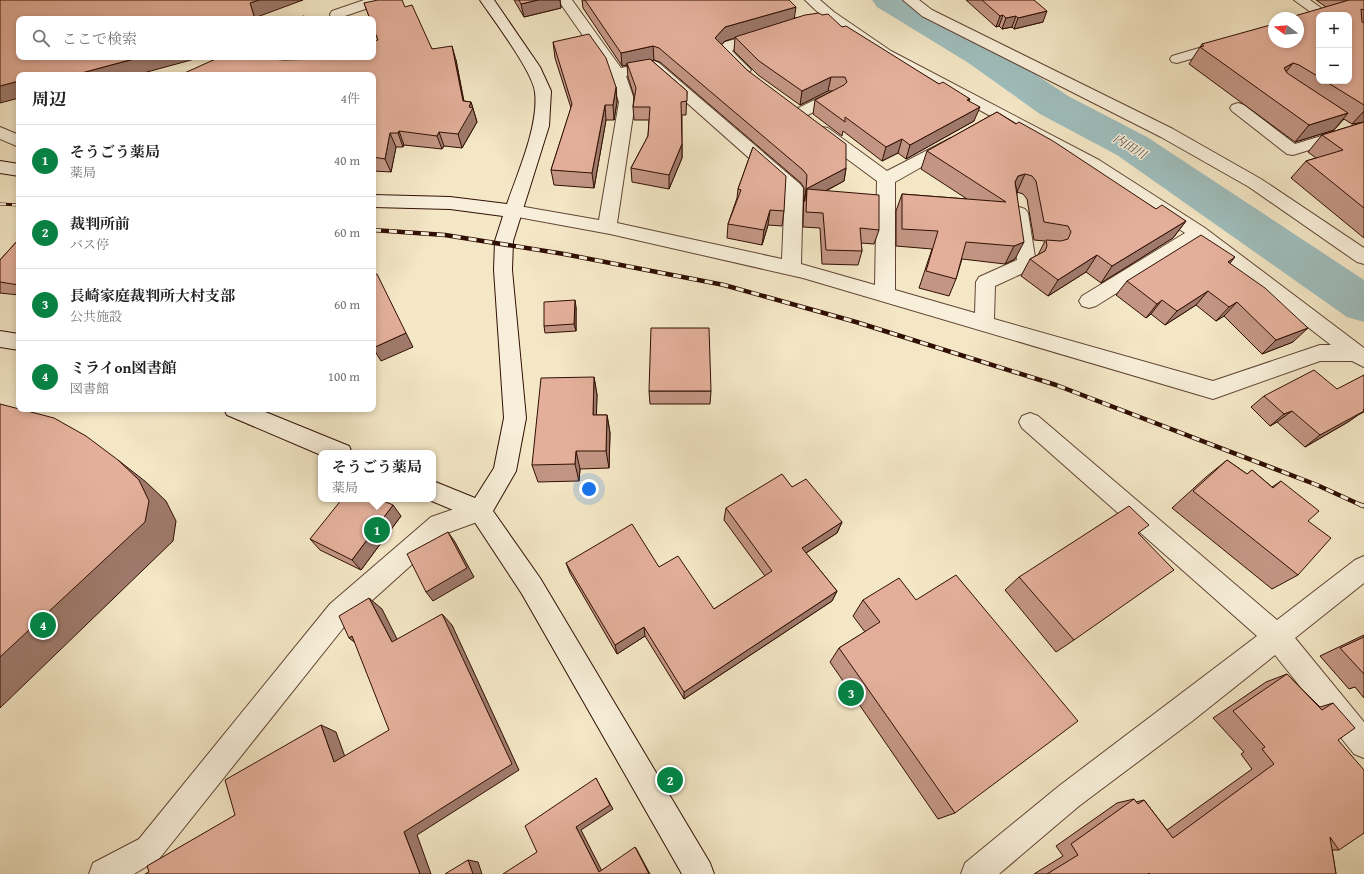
<!DOCTYPE html>
<html lang="ja">
<meta charset="utf-8">
<style>
body{margin:0;font-family:"Gentium Book Plus","Noto Serif JP",serif;background:#f6f6f6;color:#222}
.controls{position:absolute;right:12px;top:12px;display:grid;overflow:hidden;border-radius:8px;box-shadow:0 2px 6px #0003}
.controls button{width:36px;height:36px;display:grid;place-items:center;padding:0;border:0;border-bottom:1px solid #e0e0e0;background:#fff;color:#222;font:20px sans-serif}
.compass{position:absolute;left:1268px;top:12px;width:36px;height:36px;border-radius:50%;background:#fff;box-shadow:0 2px 6px #0003;rotate:286deg}
.you{position:absolute;left:589px;top:489px;width:14px;height:14px;margin:-10px;border:3px solid #fff;border-radius:50%;background:#1a73e8;box-shadow:0 0 0 6px #1a73e833}
.badge{display:grid;place-items:center;width:26px;height:26px;border-radius:50%;background:#0b8043;color:#fff;font-size:13px;font-weight:700}
.pin{position:absolute;translate:-50% -50%;border:2px solid #fff;box-shadow:0 1px 4px #0006}
.popup{position:absolute;left:318px;top:450px;width:118px;height:52px;box-sizing:border-box;display:grid;place-content:center;border-radius:8px;background:#fff;filter:drop-shadow(0 1px 3px #0005);font-size:13px;white-space:nowrap;color:#767676}
.popup b{font-size:15px;color:#222}
.popup::after{content:'';position:absolute;left:50%;top:100%;margin-left:-8px;border:8px solid transparent;border-top-color:#fff}
.list{margin:0;padding:0;list-style:none}
h2{display:flex;justify-content:space-between;align-items:center;height:52px;margin:0;padding:0 16px;font-size:17px}
h2 small{font-size:13px;font-weight:400;color:#767676}
.list li{display:grid;grid-template-columns:26px 1fr auto;gap:12px;align-items:center;box-sizing:border-box;height:72px;padding:0 16px;border-top:1px solid #e0e0e0}
.list b{display:block;font-size:15px;white-space:nowrap}
.list p{margin:0;font-size:13px;white-space:nowrap;color:#767676}
.list em{font-size:13px;font-style:normal;color:#767676}
.icon{flex:none;width:22px;height:22px;fill:none;stroke:currentColor;stroke-width:2;stroke-linecap:round;stroke-linejoin:round}
.map{position:relative;flex:none;width:1364px;height:874px;overflow:hidden}
.search{position:absolute;background:#fff;box-shadow:0 2px 6px #0003;left:16px;top:16px;width:360px;height:44px;display:flex;align-items:center;gap:10px;box-sizing:border-box;padding:0 14px;border-radius:8px;color:#767676;font-size:15px}
.panel{position:absolute;background:#fff;box-shadow:0 2px 6px #0003;left:16px;top:72px;width:360px;height:340px;border-radius:8px}
.map>svg:first-child{display:block}
.lines{fill:none;stroke-linecap:round;stroke-linejoin:round}
.river{fill:#9fbebd;fill-rule:evenodd}
.street-casing{stroke:#614534;stroke-width:2}
.secondary-casing{stroke:#300f03;stroke-width:2}
.street{fill:#f8efda;fill-rule:evenodd}
.secondary{fill:#f8efda;fill-rule:evenodd}
.rail-far2-casing{stroke:#300f03;stroke-width:3}
.rail-far1-casing{stroke:#300f03;stroke-width:4.5}
.rail-casing{stroke:#300f03;stroke-width:5}
.rail-far2{stroke:#f8efda;stroke-width:2;stroke-dasharray:6;stroke-linecap:butt}
.rail-far1{stroke:#f8efda;stroke-width:3;stroke-dasharray:8;stroke-linecap:butt}
.rail{stroke:#f8efda;stroke-width:3.5;stroke-dasharray:11;stroke-linecap:butt}
.wall{fill:#c39684;stroke:#300f03;fill-rule:evenodd}
.shaded-wall{fill:#9f7a6c;stroke:#300f03}
.building{fill:#e3af9a;stroke:#300f03}
.labels{text-anchor:middle;dominant-baseline:central;stroke-width:3;stroke-linejoin:round;paint-order:stroke}
.far-water-label{font-size:12px;font-style:italic;fill:#574c44;stroke:#f8efda}
</style>
<div class="map">
<svg width="1364" height="874" viewBox="0 0 1364 874">
<rect width="100%" height="100%" fill="#f4e7c6"/>
<filter id="stains"><feTurbulence type="fractalNoise" baseFrequency=".005" numOctaves="4"/><feColorMatrix values="0 0 0 0 .2 0 0 0 0 .09 0 0 0 0 .02 0 0 0 .5 -.17"/></filter>
<radialGradient id="worn" r=".72"><stop offset=".6" stop-color="#630" stop-opacity="0"/><stop offset="1" stop-color="#630" stop-opacity=".3"/></radialGradient>
<g class="lines">
<path class="river" d="M 872,0 L 914,0 L 993,46 L 1068,96 L 1147,137 L 1364,280 L 1364,322 L 1347,317 L 1117,155 L 1040,114 L 967,62 L 877,7 Z"/>
<defs>
<g id="street">
<path d="M 364,0 L 385,0 L 383,3 L 345,16 L 345,19 L 331,19 L 330,14 L 332,11 Z"/>
<path d="M 558,0 L 572,0 L 621,68 L 654,61 L 659,63 L 800,184 L 803,188 L 801,264 L 875,285 L 877,181 L 816,136 L 814,132 L 816,128 L 822,127 L 828,128 L 887,171 L 951,138 L 957,139 L 959,143 L 957,147 L 895,182 L 895,290 L 975,313 L 976,282 L 979,277 L 1017,260 L 1010,213 L 1013,209 L 1019,207 L 1025,209 L 1028,213 L 1036,263 L 1034,268 L 995,286 L 994,319 L 1213,381 L 1320,345 L 1331,345 L 1198,242 L 1096,306 L 1089,308 L 1082,306 L 1079,301 L 1082,296 L 1185,233 L 1087,168 L 881,57 L 824,18 L 805,0 L 820,0 L 834,12 L 891,51 L 1099,160 L 1205,228 L 1364,348 L 1364,367 L 1352,361 L 1320,361 L 1213,399 L 803,278 L 610,234 L 507,215 L 504,211 L 507,207 L 513,205 L 599,220 L 619,102 L 609,73 ZM 651,71 L 785,190 L 782,259 L 617,223 L 635,102 L 626,76 Z"/>
<path d="M 903,0 L 919,0 L 932,10 L 1173,129 L 1261,179 L 1364,248 L 1364,264 L 1357,262 L 1249,187 L 1161,137 L 922,16 Z"/>
<path d="M 1294,0 L 1310,0 L 1331,15 L 1319,15 L 1319,18 Z"/>
<path d="M 1274,26 L 1274,35 L 1177,63 L 1172,62 L 1170,59 L 1172,56 Z"/>
<path d="M 764,31 L 769,32 L 771,35 L 769,38 L 735,48 L 732,51 L 751,70 L 748,73 L 738,73 L 716,51 L 725,42 Z"/>
<path d="M 835,90 L 841,92 L 843,95 L 841,98 L 804,117 L 798,119 L 792,117 L 790,114 L 792,111 Z"/>
<path d="M 1238,103 L 1244,105 L 1295,144 L 1364,123 L 1364,133 L 1293,155 L 1287,154 L 1232,111 L 1230,108 L 1232,105 Z"/>
<path d="M 0,127 L 19,135 L 19,147 L 0,139 Z"/>
<path d="M 1030,413 L 1038,416 L 1277,620 L 1355,560 L 1364,556 L 1364,583 L 1295,638 L 1364,722 L 1364,758 L 1354,754 L 1275,655 L 1191,722 L 1079,806 L 999,874 L 961,874 L 965,863 L 1059,786 L 1257,636 L 1022,428 L 1019,422 L 1022,416 Z"/>
<path d="M 480,500 L 488,504 L 492,511 L 488,518 L 447,533 L 348,622 L 159,859 L 134,874 L 89,874 L 93,863 L 139,839 L 330,604 L 431,517 Z"/>
</g>
<g id="secondary">
<path d="M 480,0 L 494,0 L 540,67 L 551,91 L 549,126 L 513,241 L 512,270 L 526,418 L 516,471 L 493,511 L 540,578 L 710,863 L 714,874 L 682,874 L 522,594 L 472,518 L 427,499 L 433,499 L 433,481 L 475,498 L 494,468 L 504,418 L 494,270 L 495,241 L 503,216 L 450,209 L 373,207 L 373,195 L 450,197 L 507,204 C 518,172 539,125 535,92 C 533,72 493,19 480,0 Z"/>
<path d="M 0,161 L 19,164 L 19,176 L 0,173 Z"/>
<path d="M 0,331 L 19,334 L 19,350 L 0,347 Z"/>
<path d="M 224,409 L 258,409 L 349,446 L 352,453 L 321,453 L 321,455 L 227,415 Z"/>
</g>
</defs>
<use href="#street" class="street-casing"/>
<use href="#secondary" class="secondary-casing"/>
<use href="#street" class="street"/>
<use href="#secondary" class="secondary"/>
<defs>
<path id="rail-far2" d="M 0,204 L 19,205"/>
<path id="rail-far1" d="M 373,230 L 445,235 L 564,254 L 724,285 L 856,322 L 1056,385 L 1317,485 L 1363,506"/>
<path id="rail" d="M 1361,505 L 1364,506"/>
</defs>
<use href="#rail-far2" class="rail-far2-casing"/>
<use href="#rail-far1" class="rail-far1-casing"/>
<use href="#rail" class="rail-casing"/>
<use href="#rail-far2" class="rail-far2"/>
<use href="#rail-far1" class="rail-far1"/>
<use href="#rail" class="rail"/>
</g>
<g class="wall">
<path d="M 514,0 L 560,0 L 561,8 L 524,17 Z"/>
<path d="M 582,0 L 794,18 L 822,15 L 939,84 L 970,99 L 969,101 L 974,121 L 906,159 L 898,153 L 882,161 L 843,131 L 842,136 L 813,114 L 815,100 L 834,91 L 828,91 L 800,105 L 758,75 L 734,51 L 735,37 L 725,41 L 721,44 L 846,168 L 844,181 L 826,191 L 879,230 L 874,244 L 861,243 L 862,251 L 858,265 L 822,264 L 820,228 L 803,227 L 804,188 L 801,183 L 660,62 L 654,60 L 651,60 L 687,91 L 686,115 L 682,115 L 682,158 L 669,189 L 632,182 L 631,168 L 648,136 L 649,120 L 634,120 L 633,107 L 634,96 L 628,77 L 627,65 L 622,66 L 583,8 Z"/>
<path d="M 966,0 L 1034,0 L 1043,22 L 1014,29 L 1012,27 L 1002,29 L 999,26 L 996,27 Z"/>
<path d="M 1316,0 L 1364,0 L 1364,122 L 1352,124 L 1344,119 L 1334,130 L 1295,142 L 1189,64 L 1202,44 L 1274,42 L 1326,7 ZM 1319,15 L 1349,81 L 1319,81 Z"/>
<path d="M 364,3 L 405,7 L 432,49 L 456,60 L 464,101 L 471,102 L 477,122 L 462,148 L 444,146 L 442,149 L 404,145 L 403,147 L 396,147 L 391,172 L 373,171 L 373,75 L 220,57 L 314,57 L 315,60 L 373,57 L 378,40 L 373,28 L 373,19 L 370,19 Z"/>
<path d="M 553,42 L 616,87 L 617,102 L 614,120 L 606,120 L 594,188 L 554,185 L 551,170 L 571,108 L 555,58 Z"/>
<path d="M 997,112 L 1156,209 L 1186,221 L 1173,238 L 1101,283 L 1086,272 L 1048,296 L 1021,276 L 1030,259 L 1038,255 L 1045,241 L 1034,240 L 1027,199 L 1023,194 L 1017,192 L 1015,259 L 1005,264 L 962,259 L 956,279 L 949,296 L 919,288 L 932,249 L 896,246 L 896,211 L 902,194 L 967,199 L 921,169 L 927,151 Z"/>
<path d="M 1364,122 L 1364,238 L 1291,178 L 1306,161 L 1316,158 L 1308,152 L 1322,135 Z"/>
<path d="M 753,147 L 784,211 L 782,226 L 768,225 L 762,245 L 727,238 L 728,224 L 737,198 L 738,189 Z"/>
<path d="M 19,239 L 19,295 L 0,293 L 0,260 Z"/>
<path d="M 1235,257 L 1229,263 L 1293,342 L 1262,354 L 1224,316 L 1216,321 L 1196,305 L 1165,325 L 1151,314 L 1146,318 L 1116,295 L 1127,281 Z"/>
<path d="M 576,307 L 576,331 L 545,333 L 544,326 Z"/>
<path d="M 594,377 L 597,395 L 596,415 L 607,415 L 610,433 L 609,468 L 580,469 L 579,481 L 538,482 L 532,465 Z"/>
<path d="M 649,391 L 711,391 L 710,404 L 650,404 Z"/>
<path d="M 1264,396 L 1358,415 L 1348,422 L 1305,447 L 1277,422 L 1270,426 L 1251,407 Z"/>
<path d="M 1227,460 L 1247,474 L 1252,470 L 1272,487 L 1281,481 L 1308,521 L 1298,575 L 1272,589 L 1172,508 L 1206,477 Z"/>
<path d="M 792,487 L 842,522 L 837,533 L 806,553 L 837,591 L 832,601 L 684,699 L 645,636 L 617,654 L 570,573 L 566,563 L 659,567 L 714,609 L 765,576 L 724,520 L 726,508 Z"/>
<path d="M 401,516 L 361,570 L 320,550 L 310,539 Z"/>
<path d="M 1138,534 L 1074,640 L 1056,652 L 1005,590 L 1019,577 Z"/>
<path d="M 863,600 L 916,600 L 955,813 L 938,819 L 830,662 L 839,648 L 865,632 L 853,616 Z"/>
<path d="M 1364,635 L 1364,698 L 1355,687 L 1349,689 L 1320,656 Z"/>
<path d="M 1287,674 L 1320,707 L 1333,703 L 1338,740 L 1339,850 L 1332,850 L 1336,874 L 1034,874 L 1063,856 L 1056,846 L 1117,803 L 1134,799 L 1136,802 L 1144,800 L 1167,830 L 1252,769 L 1241,754 L 1244,752 L 1213,718 L 1266,682 Z"/>
</g>
<g class="shaded-wall">
<path d="M 259,0 L 303,0 L 257,17 L 257,19 L 255,19 L 250,3 Z"/>
<path d="M 538,0 L 560,0 L 561,8 L 524,17 L 521,4 Z"/>
<path d="M 796,7 L 794,20 L 725,41 L 714,51 L 715,38 L 725,27 Z"/>
<path d="M 1047,11 L 1043,22 L 1014,29 L 1018,18 Z"/>
<path d="M 1003,15 L 999,26 L 996,27 L 1000,16 Z"/>
<path d="M 1016,16 L 1012,27 L 1002,29 L 1006,18 Z"/>
<path d="M 452,46 L 456,60 L 466,115 L 463,101 Z"/>
<path d="M 653,46 L 654,60 L 628,65 L 627,63 L 627,65 L 622,66 L 621,53 Z"/>
<path d="M 141,57 L 202,57 L 136,75 L 74,75 Z"/>
<path d="M 243,57 L 256,57 L 257,60 Z"/>
<path d="M 1293,63 L 1280,80 L 1284,68 Z"/>
<path d="M 831,77 L 828,91 L 800,105 L 802,91 Z"/>
<path d="M 19,81 L 19,98 L 0,103 L 0,86 Z"/>
<path d="M 616,87 L 617,102 L 614,120 L 613,105 Z"/>
<path d="M 471,102 L 477,122 L 462,148 L 458,134 L 469,107 Z"/>
<path d="M 605,105 L 606,120 L 594,188 L 592,173 Z"/>
<path d="M 980,107 L 974,121 L 906,159 L 910,145 Z"/>
<path d="M 1364,111 L 1364,122 L 1352,124 Z"/>
<path d="M 1348,113 L 1334,130 L 1295,142 L 1309,125 Z"/>
<path d="M 399,131 L 404,145 L 403,147 L 398,133 Z"/>
<path d="M 439,132 L 444,146 L 442,149 L 437,136 Z"/>
<path d="M 390,133 L 396,147 L 391,172 L 385,159 Z"/>
<path d="M 902,139 L 898,153 L 882,161 L 886,147 Z"/>
<path d="M 682,144 L 682,158 L 669,189 L 669,175 Z"/>
<path d="M 846,168 L 844,181 L 806,201 L 807,189 L 804,202 L 806,189 Z"/>
<path d="M 1025,174 L 1017,192 L 1015,182 L 1018,176 Z"/>
<path d="M 770,210 L 768,225 L 762,245 L 764,230 Z"/>
<path d="M 1186,221 L 1173,238 L 1101,283 L 1112,266 Z"/>
<path d="M 1024,242 L 1015,259 L 1005,264 L 1014,246 Z"/>
<path d="M 1097,255 L 1086,272 L 1048,296 L 1058,280 Z"/>
<path d="M 1235,257 L 1223,272 L 1228,262 Z"/>
<path d="M 1208,291 L 1196,305 L 1165,325 L 1177,311 Z"/>
<path d="M 575,300 L 576,307 L 576,331 L 574,324 Z"/>
<path d="M 1162,300 L 1151,314 L 1146,318 L 1157,304 Z"/>
<path d="M 1237,302 L 1224,316 L 1216,321 L 1229,307 Z"/>
<path d="M 1308,328 L 1293,342 L 1262,354 L 1276,340 Z"/>
<path d="M 406,333 L 413,347 L 381,361 L 373,348 Z"/>
<path d="M 594,377 L 597,395 L 596,434 L 593,415 Z"/>
<path d="M 1364,409 L 1364,412 L 1358,415 L 1348,422 L 1305,447 L 1320,435 Z"/>
<path d="M 1292,411 L 1277,422 L 1270,426 L 1284,414 Z"/>
<path d="M 607,415 L 610,433 L 609,468 L 606,451 Z"/>
<path d="M 576,451 L 580,469 L 579,481 L 575,464 Z"/>
<path d="M 118,460 L 146,482 L 166,501 L 176,521 L 173,541 L 0,708 L 0,657 Z"/>
<path d="M 393,505 L 401,516 L 361,570 L 352,560 Z"/>
<path d="M 842,522 L 837,533 L 798,558 L 802,548 Z"/>
<path d="M 448,532 L 455,542 L 474,577 L 433,601 L 426,592 Z"/>
<path d="M 837,591 L 832,601 L 684,699 L 684,692 Z"/>
<path d="M 369,598 L 382,609 L 404,653 L 392,642 Z"/>
<path d="M 442,614 L 452,625 L 519,770 L 417,835 L 431,874 L 420,874 L 404,832 Z"/>
<path d="M 644,627 L 645,636 L 617,654 L 615,645 Z"/>
<path d="M 352,636 L 363,649 L 349,638 Z"/>
<path d="M 321,725 L 336,732 L 349,768 L 334,762 Z"/>
<path d="M 596,778 L 599,784 L 613,809 L 581,830 L 603,873 L 599,872 L 576,827 Z"/>
<path d="M 635,847 L 637,850 L 650,874 L 649,874 Z"/>
<path d="M 468,860 L 478,862 L 482,874 L 473,874 Z"/>
</g>
<g class="building">
<path d="M 0,0 L 259,0 L 250,3 L 255,19 L 19,19 L 19,57 L 141,57 L 74,75 L 19,75 L 19,81 L 0,86 Z"/>
<path d="M 378,0 L 402,0 L 405,7 L 412,5 L 432,49 L 452,46 L 463,101 L 471,102 L 469,107 L 473,108 L 458,134 L 439,132 L 437,136 L 399,131 L 398,133 L 390,133 L 385,159 L 373,157 L 373,75 L 180,75 L 220,57 L 247,57 L 250,58 L 285,60 L 321,59 L 335,57 L 373,57 L 373,41 L 378,40 L 373,27 L 373,19 L 370,19 L 364,3 Z"/>
<path d="M 519,0 L 538,0 L 521,4 Z"/>
<path d="M 585,0 L 789,0 L 796,7 L 725,27 L 715,38 L 747,70 L 846,144 L 846,168 L 806,189 L 807,175 L 803,170 L 659,48 L 653,46 L 621,53 Z"/>
<path d="M 982,0 L 1034,0 L 1047,11 L 1018,18 L 1016,16 L 1006,18 L 1003,15 L 1000,16 Z"/>
<path d="M 1349,0 L 1364,0 L 1364,10 L 1361,9 L 1362,22 L 1364,23 L 1364,105 L 1325,81 L 1349,81 L 1349,15 L 1319,15 L 1319,77 L 1299,65 L 1293,63 L 1284,68 L 1287,73 L 1348,113 L 1309,125 L 1200,47 L 1204,46 L 1202,44 L 1274,24 L 1274,42 L 1298,42 L 1298,18 L 1288,18 Z"/>
<path d="M 819,13 L 822,15 L 828,14 L 842,27 L 846,26 L 939,84 L 943,82 L 970,99 L 967,100 L 980,107 L 910,145 L 902,139 L 886,147 L 845,117 L 845,122 L 815,100 L 844,85 L 847,82 L 845,77 L 831,77 L 802,91 L 759,61 L 735,37 L 805,15 Z"/>
<path d="M 304,16 L 304,19 L 291,19 Z"/>
<path d="M 589,34 L 606,58 L 616,87 L 613,105 L 605,105 L 592,173 L 551,170 L 572,104 L 553,42 Z"/>
<path d="M 650,59 L 687,91 L 687,101 L 681,102 L 682,144 L 669,175 L 631,168 L 648,136 L 650,107 L 633,107 L 636,88 L 627,63 Z"/>
<path d="M 997,112 L 1016,124 L 1019,122 L 1053,141 L 1156,209 L 1162,205 L 1186,221 L 1112,266 L 1097,255 L 1058,280 L 1030,259 L 1045,251 L 1047,246 L 1046,240 L 1061,241 L 1068,239 L 1071,232 L 1068,226 L 1044,222 L 1036,181 L 1032,176 L 1025,174 L 1018,176 L 1015,182 L 1024,242 L 1014,246 L 966,242 L 956,279 L 926,271 L 938,231 L 902,229 L 902,194 L 1006,202 L 927,151 Z"/>
<path d="M 1364,122 L 1364,208 L 1306,161 L 1343,150 L 1322,135 Z"/>
<path d="M 753,147 L 786,176 L 784,211 L 770,210 L 764,230 L 728,224 L 741,190 L 738,189 Z"/>
<path d="M 807,189 L 879,195 L 879,230 L 860,228 L 862,251 L 826,250 L 823,213 L 806,212 Z"/>
<path d="M 1201,235 L 1235,257 L 1228,262 L 1265,288 L 1308,328 L 1276,340 L 1237,302 L 1229,307 L 1208,291 L 1177,311 L 1162,300 L 1157,304 L 1127,281 Z"/>
<path d="M 19,239 L 19,285 L 0,282 L 0,260 Z"/>
<path d="M 377,274 L 406,333 L 373,348 L 373,275 Z"/>
<path d="M 575,300 L 574,324 L 544,326 L 544,302 Z"/>
<path d="M 651,328 L 709,328 L 711,391 L 649,391 Z"/>
<path d="M 1314,370 L 1337,389 L 1364,375 L 1364,409 L 1363,410 L 1364,410 L 1364,411 L 1320,435 L 1292,411 L 1284,414 L 1264,396 Z"/>
<path d="M 594,377 L 593,415 L 607,415 L 606,451 L 576,451 L 575,464 L 532,465 L 541,378 Z"/>
<path d="M 0,404 L 54,418 L 86,436 L 118,460 L 139,480 L 149,501 L 145,522 L 0,657 Z"/>
<path d="M 1227,460 L 1247,474 L 1252,470 L 1273,488 L 1281,481 L 1319,511 L 1308,521 L 1331,538 L 1298,575 L 1193,491 Z"/>
<path d="M 782,474 L 792,487 L 806,479 L 842,522 L 802,548 L 837,591 L 684,692 L 644,627 L 615,645 L 566,563 L 632,524 L 659,567 L 678,556 L 714,609 L 772,571 L 726,508 Z"/>
<path d="M 342,499 L 379,499 L 393,505 L 352,560 L 310,539 Z"/>
<path d="M 1129,506 L 1149,525 L 1138,533 L 1174,570 L 1074,640 L 1019,577 Z"/>
<path d="M 448,532 L 467,568 L 426,592 L 407,554 Z"/>
<path d="M 956,575 L 1078,721 L 955,813 L 839,648 L 880,622 L 863,600 L 899,578 L 916,600 Z"/>
<path d="M 369,598 L 392,642 L 442,614 L 512,764 L 404,832 L 420,874 L 145,874 L 149,872 L 147,866 L 235,815 L 225,780 L 321,725 L 334,762 L 389,730 L 352,636 L 349,638 L 339,616 Z"/>
<path d="M 1364,637 L 1364,674 L 1340,648 Z"/>
<path d="M 1287,674 L 1322,710 L 1333,703 L 1355,728 L 1338,740 L 1364,770 L 1364,833 L 1339,850 L 1330,837 L 1336,874 L 1150,874 L 1149,873 L 1148,874 L 1047,874 L 1078,855 L 1071,844 L 1134,799 L 1138,804 L 1144,800 L 1173,838 L 1274,764 L 1262,749 L 1265,747 L 1233,711 Z"/>
<path d="M 596,778 L 610,805 L 576,827 L 599,872 L 635,847 L 649,874 L 503,874 L 537,852 L 525,826 Z"/>
<path d="M 468,860 L 473,874 L 445,874 Z"/>
</g>
<g class="labels">
<g class="far-water-label">
<text transform="translate(1130 146) rotate(31)">内田川</text>
</g>
</g>
<rect width="100%" height="100%" filter="url(#stains)"/>
<rect width="100%" height="100%" fill="url(#worn)"/>
</svg>
<div class="controls">
<button>+</button>
<button>−</button>
</div>
<svg class="compass" viewBox="-18 -18 36 36"><path d="M0-13l5 13h-10z" fill="#e53935"/><path d="M0 13l5-13h-10z" fill="#767676"/></svg>
<div class="you"></div>
<div class="pin badge" style="left:377px;top:530px">1</div>
<div class="popup"><b>そうごう薬局</b>薬局</div>
<div class="pin badge" style="left:670px;top:780px">2</div>
<div class="pin badge" style="left:851px;top:693px">3</div>
<div class="pin badge" style="left:43px;top:625px">4</div>
<div class="search"><svg class="icon" aria-label="search" viewBox="0 0 24 24"><circle cx="10" cy="10" r="6"/><path d="M15 15l6 6"/></svg>ここで検索</div>
<section class="panel">
<h2>周辺<small>4件</small></h2>
<ul class="list">
<li><span class="badge">1</span><div><b>そうごう薬局</b><p>薬局</p></div><em>40 m</em></li>
<li><span class="badge">2</span><div><b>裁判所前</b><p>バス停</p></div><em>60 m</em></li>
<li><span class="badge">3</span><div><b>長崎家庭裁判所大村支部</b><p>公共施設</p></div><em>60 m</em></li>
<li><span class="badge">4</span><div><b>ミライon図書館</b><p>図書館</p></div><em>100 m</em></li>
</ul>
</section>
</div>
